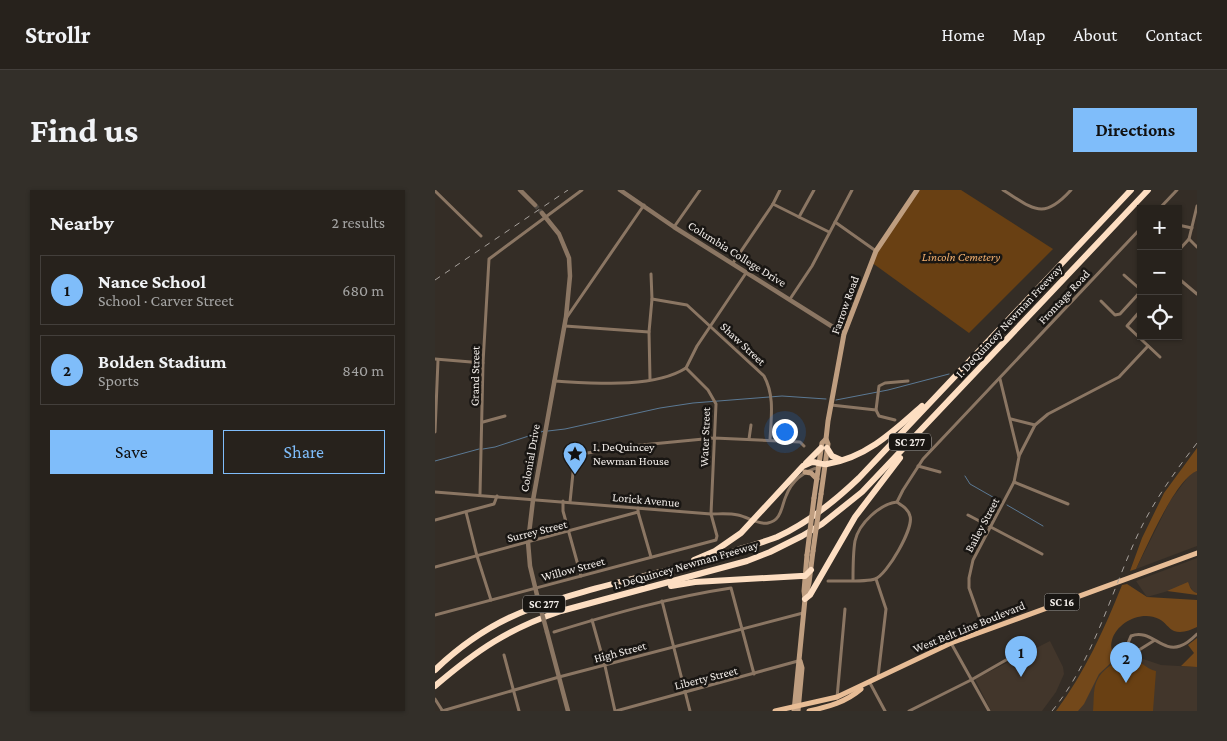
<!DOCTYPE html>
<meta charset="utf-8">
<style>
body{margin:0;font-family:"Crimson Pro",serif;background:#332f29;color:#f1f3f6}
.controls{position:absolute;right:15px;top:15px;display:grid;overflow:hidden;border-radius:0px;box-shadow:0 1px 4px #0004}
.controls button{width:45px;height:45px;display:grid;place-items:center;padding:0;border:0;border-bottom:1px solid #433f3b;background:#27221c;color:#f1f3f6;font:25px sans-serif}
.you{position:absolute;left:349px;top:241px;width:18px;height:18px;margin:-12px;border:4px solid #fff;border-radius:50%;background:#1a73e8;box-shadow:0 0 0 8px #1a73e833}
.badge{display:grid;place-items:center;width:32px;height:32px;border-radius:50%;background:#7fbdfa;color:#111;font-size:16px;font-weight:700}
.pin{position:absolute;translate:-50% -41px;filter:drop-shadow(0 1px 2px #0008)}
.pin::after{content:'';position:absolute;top:26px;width:18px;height:15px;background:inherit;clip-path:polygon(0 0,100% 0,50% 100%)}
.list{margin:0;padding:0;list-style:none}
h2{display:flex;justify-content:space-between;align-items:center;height:65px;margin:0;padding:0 20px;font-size:21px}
h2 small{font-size:16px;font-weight:400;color:#a4a4a3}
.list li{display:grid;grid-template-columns:32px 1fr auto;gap:15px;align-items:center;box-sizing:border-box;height:70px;margin:0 10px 10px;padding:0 10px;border:1px solid #433f3b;border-radius:0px}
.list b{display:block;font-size:19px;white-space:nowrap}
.list p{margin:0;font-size:16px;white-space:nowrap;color:#a4a4a3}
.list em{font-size:16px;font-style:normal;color:#a4a4a3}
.actions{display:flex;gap:10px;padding:15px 20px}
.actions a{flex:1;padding:11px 0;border:1px solid #7fbdfa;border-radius:0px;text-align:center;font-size:18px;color:#7fbdfa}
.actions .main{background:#7fbdfa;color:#111}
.icon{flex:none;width:28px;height:28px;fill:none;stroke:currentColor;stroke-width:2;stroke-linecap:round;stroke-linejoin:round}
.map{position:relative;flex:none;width:762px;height:521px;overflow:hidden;border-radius:0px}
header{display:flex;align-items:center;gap:30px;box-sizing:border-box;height:70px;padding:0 25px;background:#27221c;border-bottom:1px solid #433f3b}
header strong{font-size:24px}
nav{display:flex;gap:28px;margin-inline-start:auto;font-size:18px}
.intro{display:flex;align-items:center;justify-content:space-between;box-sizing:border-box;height:120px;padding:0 30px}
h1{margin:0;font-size:35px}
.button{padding:12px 22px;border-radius:0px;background:#7fbdfa;color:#111;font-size:18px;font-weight:700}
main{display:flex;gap:30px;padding:0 30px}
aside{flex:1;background:#27221c;border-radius:0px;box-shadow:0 1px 4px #0004}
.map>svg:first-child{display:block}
.built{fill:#42362b}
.green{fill:#694013}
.forest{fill:#73481a}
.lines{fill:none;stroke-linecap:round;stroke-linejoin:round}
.stream{stroke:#5b7994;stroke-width:1}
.tertiary-tunnel{stroke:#504a43;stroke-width:4.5;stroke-dasharray:4.5 2;stroke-linecap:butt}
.minor{stroke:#8b7663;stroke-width:3}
.tertiary{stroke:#8b7663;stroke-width:4.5}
.secondary{stroke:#bf9e80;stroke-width:5}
.primary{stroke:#e8bd96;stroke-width:5}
.motorway{stroke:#fddec2;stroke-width:6}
.rail{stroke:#a7a19c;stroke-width:1;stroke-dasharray:6 6;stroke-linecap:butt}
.tertiary-bridge{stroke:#8b7663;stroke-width:4.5}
.secondary-bridge{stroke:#bf9e80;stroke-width:5}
.labels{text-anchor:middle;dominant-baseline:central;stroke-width:5;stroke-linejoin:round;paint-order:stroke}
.shield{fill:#191613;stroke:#b0aca8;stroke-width:1}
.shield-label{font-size:11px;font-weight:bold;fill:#f1ece8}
.street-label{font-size:12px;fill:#f1ece8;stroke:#191613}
.park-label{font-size:12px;font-style:italic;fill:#f2af6e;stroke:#191613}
.poi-label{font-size:12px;fill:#f1ece8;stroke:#191613;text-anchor:start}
</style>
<header>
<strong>Strollr</strong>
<nav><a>Home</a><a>Map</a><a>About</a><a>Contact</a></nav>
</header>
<div class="intro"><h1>Find us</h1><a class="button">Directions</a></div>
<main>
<aside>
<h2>Nearby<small>2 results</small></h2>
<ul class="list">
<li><span class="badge">1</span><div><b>Nance School</b><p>School · Carver Street</p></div><em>680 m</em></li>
<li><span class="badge">2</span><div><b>Bolden Stadium</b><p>Sports</p></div><em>840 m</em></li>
</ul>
<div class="actions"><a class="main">Save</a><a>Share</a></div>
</aside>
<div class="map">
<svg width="762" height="521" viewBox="0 0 762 521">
<rect width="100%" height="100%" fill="#342d26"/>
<g class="built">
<path d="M 762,281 L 762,356 L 701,379 L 735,311 L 756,283 Z"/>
<path d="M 762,368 L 762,403 L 758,401 L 754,395 L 712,407 L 701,391 Z"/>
<path d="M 615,451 L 628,477 L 629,484 L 621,502 L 607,521 L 556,521 L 540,489 Z"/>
<path d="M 696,465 L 726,475 L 762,477 L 762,521 L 634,521 L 657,488 L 681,468 Z"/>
</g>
<g class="green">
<path d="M 482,0 L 526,0 L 618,59 L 534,143 L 436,72 Z"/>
<path d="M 696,467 C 705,470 711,479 721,481 L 718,521 L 658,521 C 659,513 658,500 661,493 C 666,479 683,469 696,467 Z"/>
</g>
<g class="forest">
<path d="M 762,258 L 762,281 C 741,288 711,358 701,379 L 695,381 L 707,348 L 729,303 Z"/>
<path d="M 753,392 C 755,397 756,401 762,403 L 762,405 L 732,401 Z"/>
<path d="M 692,394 L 712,407 L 762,410 L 762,437 C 755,440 747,444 739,441 C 734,439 730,432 724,429 C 707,420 682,432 677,450 C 675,457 677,462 681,468 L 664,484 L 649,514 L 643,521 L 621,521 C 650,482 669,440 687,395 Z"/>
<path d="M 762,448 L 762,477 L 746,476 L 759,463 L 753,455 Z"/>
</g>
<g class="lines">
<g class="stream">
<path d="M 401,210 L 453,200 L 514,184"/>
<path d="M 113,241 L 130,239 L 225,218 L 258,213 L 347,206 L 391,209"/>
<path d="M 48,259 L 60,257 L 109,241"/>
<path d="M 0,271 L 44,259"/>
<path d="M 530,286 L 535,294 L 563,310"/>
<path d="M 572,315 L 608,336"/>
</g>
<path class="tertiary-tunnel" d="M 100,15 L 107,23"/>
<g class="minor">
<path d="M 568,0 C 599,19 608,31 636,0"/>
<path d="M 0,1 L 46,46"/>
<path d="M 338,14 L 394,42"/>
<path d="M 724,19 L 742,0"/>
<path d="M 364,27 L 379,0"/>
<path d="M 400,32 L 441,61"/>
<path d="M 743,35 L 757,38"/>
<path d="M 239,37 L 265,0"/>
<path d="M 754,49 L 762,57"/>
<path d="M 743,61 L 754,49 L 762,16"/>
<path d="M 298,73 L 338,14 L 345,0"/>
<path d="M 689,85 L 706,100"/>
<path d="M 743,88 L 762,104"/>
<path d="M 217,109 L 252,115 L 329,186 C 340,206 336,228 335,250"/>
<path d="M 355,109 L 377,76 L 417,0"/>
<path d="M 666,111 L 680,125 L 685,124 L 706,101"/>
<path d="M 706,120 L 692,136 L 725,167"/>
<path d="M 132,127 L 209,15"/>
<path d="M 130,136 L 214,142"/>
<path d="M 0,169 L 48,173"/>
<path d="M 251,178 L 262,156 L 311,83"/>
<path d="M 215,189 L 214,142 L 217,109 L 216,84"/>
<path d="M 119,191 C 157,193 218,199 251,178"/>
<path d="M 396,215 L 441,220 L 444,226 L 460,230"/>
<path d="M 441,220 L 444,196 L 450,193 L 473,191"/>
<path d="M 576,229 L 600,235"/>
<path d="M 48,232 L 70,226"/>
<path d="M 0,242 L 3,170"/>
<path d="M 314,249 L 316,235"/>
<path d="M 584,266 L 600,235 L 613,224 L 684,187 L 713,156"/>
<path d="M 483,276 L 505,282"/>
<path d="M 579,292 L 633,314"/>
<path d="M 0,302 L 276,324 C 285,324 294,323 303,325 C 313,327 323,335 333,333 C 347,330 346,317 351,306 C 357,290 369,281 385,277"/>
<path d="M 45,304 L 48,173 L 54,69 L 147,0"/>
<path d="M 128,311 L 128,321 L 146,386"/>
<path d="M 135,312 L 139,273 L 146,264 L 196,256 L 279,248 L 365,252 L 369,256"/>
<path d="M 462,312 L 468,300 L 488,269 L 706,38"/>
<path d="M 31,322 L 42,366 L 56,410"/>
<path d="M 203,322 L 216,367"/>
<path d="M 533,325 L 607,364"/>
<path d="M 0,330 L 59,314 L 62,306"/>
<path d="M 0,377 L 203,322 L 203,318"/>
<path d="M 441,389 L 451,419 L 443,487"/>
<path d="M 393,391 C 404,391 431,392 440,389 C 452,385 479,338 475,326 C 473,319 468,316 462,312 C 445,314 424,333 420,351 C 418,363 418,377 418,390"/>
<path d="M 227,411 L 255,521"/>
<path d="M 0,425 L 281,350 L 282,346 L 276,324 L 281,214 L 273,200 L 251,178"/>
<path d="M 157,430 L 170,476 L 180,521"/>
<path d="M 549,440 L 534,398 L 534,388 L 538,370 L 579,292 L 584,267 L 565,189"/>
<path d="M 119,442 C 177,424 236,407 296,398 L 319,484"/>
<path d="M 720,450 L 704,460 L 697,459 L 693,453 L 696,446 C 715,438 727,463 745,456 C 752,454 757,449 762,444"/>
<path d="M 516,453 L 554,521"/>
<path d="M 69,465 L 84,521"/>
<path d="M 435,493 L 450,521"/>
<path d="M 402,508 L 410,419"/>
<path d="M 0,509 L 7,520"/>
<path d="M 7,521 L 124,487 L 368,423"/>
<path d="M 181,521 L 363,471"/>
<path d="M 474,521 L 536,490 L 571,470"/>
</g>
<g class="tertiary">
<path d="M 85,0 L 100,15"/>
<path d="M 185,0 L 239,37 L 409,144"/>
<path d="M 102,405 L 95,376 L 93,352 L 98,310 L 131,127 L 135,86 L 134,68 L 124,44 L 107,23"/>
<path d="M 112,442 L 133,521"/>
</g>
<g class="secondary">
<path d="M 370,282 L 376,283 L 382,289"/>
<path d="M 386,304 L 393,254 L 391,249 L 393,231 L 409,144 L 441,61 L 482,0"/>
<path d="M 379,308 L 387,253 L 391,249"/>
<path d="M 371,405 L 374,393 L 378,361"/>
<path d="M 359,521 L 370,409 L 369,401 L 372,365"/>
<path d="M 363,521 L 367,478 L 365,471"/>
</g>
<g class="primary">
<path d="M 340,521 L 402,507 L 516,453 L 762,363"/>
<path d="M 374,521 C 393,517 411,512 426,499"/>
</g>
<g class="motorway">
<path d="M 392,258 L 397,266 L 406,270"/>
<path d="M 371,273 L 386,258"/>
<path d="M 259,370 L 280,361 L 306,343 L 368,276 L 377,272 C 382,272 387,275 392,274 C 431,268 459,241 487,216"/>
<path d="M 236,396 L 260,392 L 366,386 L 370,386 L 376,380"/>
<path d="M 370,409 L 375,405 L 420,327 L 465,268"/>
<path d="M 0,480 C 27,454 60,432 95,419 C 162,394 234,383 302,360 C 315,356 329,352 342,347 C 373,333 400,311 424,288 L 696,0"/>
<path d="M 0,496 C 42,460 73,439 126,421 L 312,371 L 335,362 L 367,346 L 387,334 L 427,302 L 713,0"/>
</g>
<g class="rail">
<path d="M 0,90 L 133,0"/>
<path d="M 617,521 C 657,472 674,409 699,353 C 715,316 738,284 762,253"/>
</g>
<path class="tertiary-bridge" d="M 102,405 L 112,442"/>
<g class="secondary-bridge">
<path d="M 378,361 L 386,304"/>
<path d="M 372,365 L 379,308"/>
</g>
</g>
<defs>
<symbol id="sight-pin" viewBox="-11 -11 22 30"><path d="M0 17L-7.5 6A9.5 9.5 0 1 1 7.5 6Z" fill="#7fbdfa" stroke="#191613"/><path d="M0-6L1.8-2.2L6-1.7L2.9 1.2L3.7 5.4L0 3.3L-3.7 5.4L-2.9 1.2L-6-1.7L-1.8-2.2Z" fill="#111"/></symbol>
</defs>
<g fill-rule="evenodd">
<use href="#sight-pin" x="126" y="250" width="28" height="38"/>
</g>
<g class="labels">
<g class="shield">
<rect x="454" y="243.5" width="42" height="17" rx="4"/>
<rect x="609.5" y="403.5" width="35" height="17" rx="4"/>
<rect x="88" y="405.5" width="42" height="17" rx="4"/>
</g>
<g class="shield-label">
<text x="475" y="252">SC 277</text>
<text x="627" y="412">SC 16</text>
<text x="109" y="414">SC 277</text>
</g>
<g class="street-label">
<text transform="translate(302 64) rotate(32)">Columbia College Drive</text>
<text transform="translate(629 107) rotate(-47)">Frontage Road</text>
<text transform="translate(410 115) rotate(-70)">Farrow Road</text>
<text transform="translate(574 131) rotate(-47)">I. DeQuincey Newman Freeway</text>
<text transform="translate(308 154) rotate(43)">Shaw Street</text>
<text transform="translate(40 186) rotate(-89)">Grand Street</text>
<text transform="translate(270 247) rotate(-88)">Water Street</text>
<text transform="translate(95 268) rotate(-80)">Colonial Drive</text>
<text transform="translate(211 310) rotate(5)">Lorick Avenue</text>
<text transform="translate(547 335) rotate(-62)">Bailey Street</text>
<text transform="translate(102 341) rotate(-14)">Surrey Street</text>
<text transform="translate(251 375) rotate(-16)">I. DeQuincey Newman Freeway</text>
<text transform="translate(138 379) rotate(-15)">Willow Street</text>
<text transform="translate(534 437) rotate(-22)">West Belt Line Boulevard</text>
<text transform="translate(185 462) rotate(-15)">High Street</text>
<text transform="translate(271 488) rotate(-14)">Liberty Street</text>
</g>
<g class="park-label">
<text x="526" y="67">Lincoln Cemetery</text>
</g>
<g class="poi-label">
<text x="158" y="257">I. DeQuincey<tspan x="158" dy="14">Newman House</tspan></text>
</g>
</g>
</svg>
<div class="controls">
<button>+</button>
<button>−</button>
<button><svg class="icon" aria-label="locate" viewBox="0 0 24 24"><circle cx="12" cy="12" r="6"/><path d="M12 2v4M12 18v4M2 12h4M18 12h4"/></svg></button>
</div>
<div class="you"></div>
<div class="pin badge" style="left:586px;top:487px">1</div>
<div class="pin badge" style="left:691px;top:493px">2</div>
</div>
</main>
